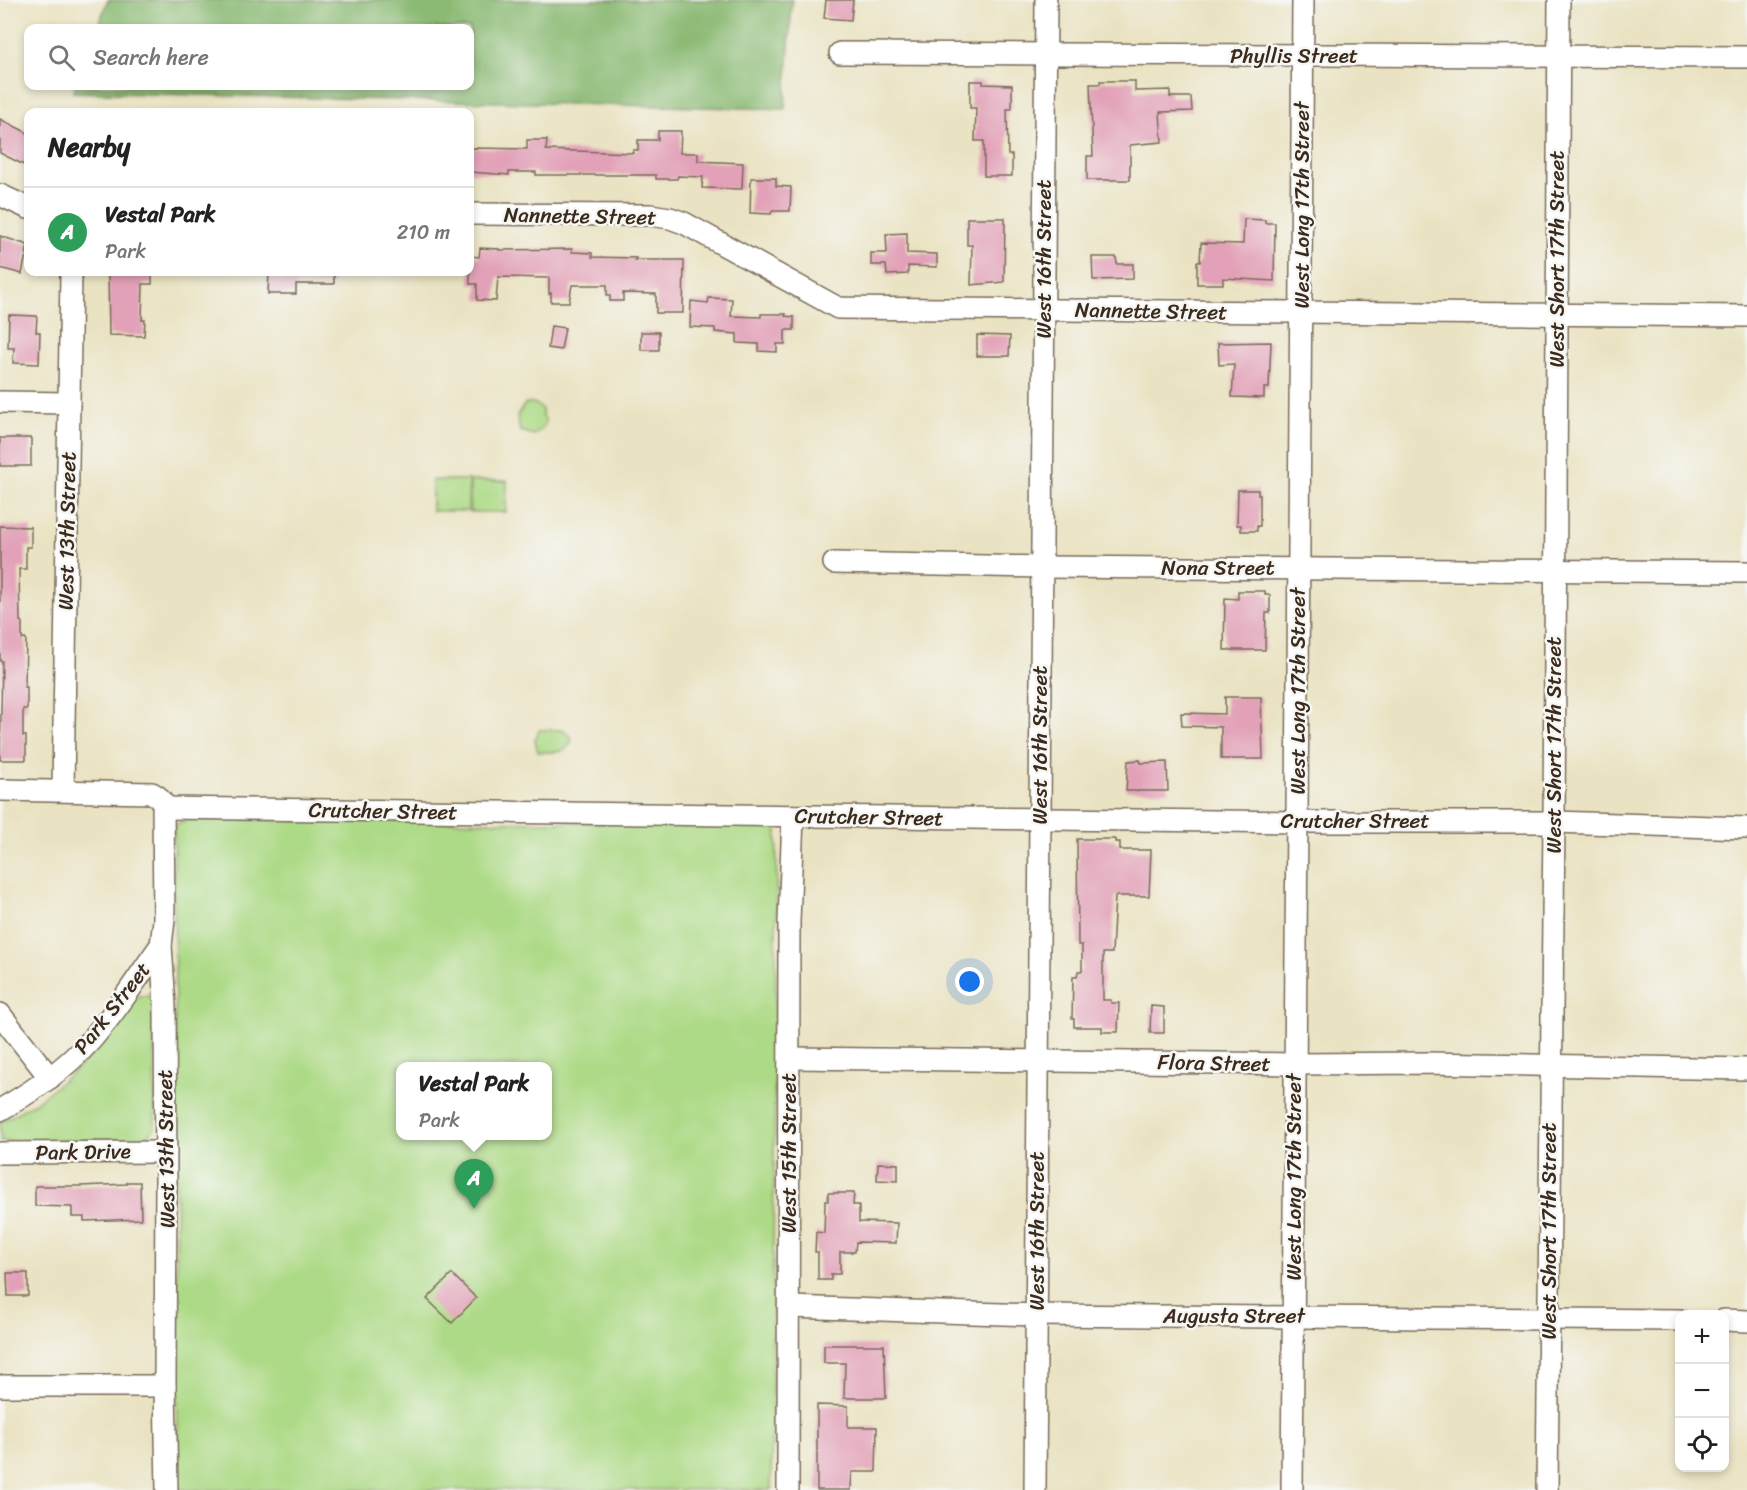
<!DOCTYPE html>
<meta charset="utf-8">
<style>
body{margin:0;font-family:Sriracha,sans-serif;background:#f2f2f2;color:#222}
.controls{position:absolute;right:18px;bottom:18px;display:grid;overflow:hidden;border-radius:12px;box-shadow:0 3px 9px #0003}
.controls button{width:54px;height:54px;display:grid;place-items:center;padding:0;border:0;border-bottom:2px solid #e0e0e0;background:#fff;color:#222;font:30px sans-serif}
.you{position:absolute;left:970px;top:982px;width:21px;height:21px;margin:-15px;border:4px solid #fff;border-radius:50%;background:#1a73e8;box-shadow:0 0 0 9px #1a73e833}
.badge{display:grid;place-items:center;width:39px;height:39px;border-radius:50%;background:#111827;color:#fff;font-size:20px;font-weight:700}
.pin{position:absolute;translate:-50% -50px;filter:drop-shadow(0 2px 3px #0008)}
.pin::after{content:'';position:absolute;top:32px;width:21px;height:18px;background:inherit;clip-path:polygon(0 0,100% 0,50% 100%)}
.popup{position:absolute;left:396px;top:1062px;width:156px;height:78px;box-sizing:border-box;display:grid;place-content:center;border-radius:12px;background:#fff;filter:drop-shadow(0 2px 4px #0005);font-size:20px;white-space:nowrap;color:#767676}
.popup b{font-size:22px;color:#222}
.popup::after{content:'';position:absolute;left:50%;top:100%;margin-left:-12px;border:12px solid transparent;border-top-color:#fff}
.list{margin:0;padding:0;list-style:none}
h2{display:flex;justify-content:space-between;align-items:center;height:78px;margin:0;padding:0 24px;font-size:26px}
h2 small{font-size:20px;font-weight:400;color:#767676}
.list li{display:grid;grid-template-columns:39px 1fr auto;gap:18px;align-items:center;box-sizing:border-box;height:90px;padding:0 24px;border-top:2px solid #e0e0e0}
.list b{display:block;font-size:22px;white-space:nowrap}
.list p{margin:0;font-size:20px;white-space:nowrap;color:#767676}
.list em{font-size:20px;font-style:normal;color:#767676}
.icon{flex:none;width:33px;height:33px;fill:none;stroke:currentColor;stroke-width:2;stroke-linecap:round;stroke-linejoin:round}
.map{position:relative;flex:none;width:1747px;height:1490px;overflow:hidden}
.search{position:absolute;background:#fff;box-shadow:0 3px 9px #0003;left:24px;top:24px;width:450px;height:66px;display:flex;align-items:center;gap:15px;box-sizing:border-box;padding:0 21px;border-radius:12px;color:#767676;font-size:22px}
.panel{position:absolute;background:#fff;box-shadow:0 3px 9px #0003;left:24px;top:108px;width:450px;height:168px;border-radius:12px}
.map>svg:first-child{display:block}
.green{fill:#adda86;stroke:#748252;stroke-width:1.5;fill-rule:evenodd}
.forest{fill:#8aba73;stroke:#627248;stroke-width:1.5}
.building{fill:#e2a1b8}
.lines{fill:none;stroke-linecap:round;stroke-linejoin:round}
.minor-casing{stroke:#786b58;stroke-width:24}
.minor{stroke:#fff;stroke-width:21}
.labels{text-anchor:middle;dominant-baseline:central;stroke-width:5;stroke-linejoin:round;paint-order:stroke}
.street-label{font-size:21px;fill:#3b2a1e;stroke:#f6f6f2}
</style>
<div class="map">
<svg width="1747" height="1490" viewBox="0 0 1747 1490">
<rect width="100%" height="100%" fill="#f6f6f2"/>
<filter id="ink" filterUnits="userSpaceOnUse"><feTurbulence type="fractalNoise" baseFrequency=".0167" numOctaves="2"/><feDisplacementMap in="SourceGraphic" scale="12" xChannelSelector="R" yChannelSelector="G"/><feConvolveMatrix kernelMatrix="1 2 1 2 8 2 1 2 1" color-interpolation-filters="sRGB"/></filter>
<filter id="wash" filterUnits="userSpaceOnUse"><feTurbulence type="fractalNoise" baseFrequency=".008" numOctaves="4" result="noise"/><feDisplacementMap in="SourceGraphic" scale="24" xChannelSelector="R" yChannelSelector="G"/><feGaussianBlur stdDeviation="1.35" result="paint"/><feColorMatrix in="noise" values="0 0 0 0 0 0 0 0 0 0 0 0 0 0 0 0 0 1.4 0 .05"/><feComposite in="paint" operator="in"/></filter>
<g filter="url(#wash)">
<rect width="100%" height="100%" fill="#eae3c3"/>
<g class="green">
<path d="M 532,403 L 536,404 L 542,409 L 542,415 L 546,421 L 543,428 L 534,435 L 520,431 L 517,416 L 525,404 Z"/>
<path d="M 432,480 L 469,480 L 468,511 L 432,511 Z"/>
<path d="M 470,481 L 507,481 L 506,512 L 470,512 Z"/>
<path d="M 539,730 L 563,730 L 572,738 C 570,755 551,752 538,752 L 535,740 Z"/>
<path d="M 188,819 L 777,824 L 771,1490 L 178,1490 L 174,825 ZM 400,1066 L 548,1066 L 548,1136 L 400,1136 Z"/>
<path d="M 137,996 L 148,996 L 153,999 L 155,1128 L 148,1136 L 138,1139 L 0,1141 L 0,1123 L 39,1100 L 79,1067 L 108,1038 Z"/>
</g>
<path class="forest" d="M 108,0 L 792,0 L 785,109 L 73,92 L 75,86 L 470,86 L 470,28 L 97,28 Z"/>
<g id="blocks">
<g class="building">
<path d="M 826,0 L 853,0 L 851,20 L 824,18 Z"/>
<path d="M 970,81 L 983,81 L 983,84 L 1012,85 L 1012,109 L 1007,109 L 1008,155 L 1012,155 L 1012,176 L 984,176 L 984,141 L 975,141 L 976,108 L 970,108 Z"/>
<path d="M 1100,81 L 1135,81 L 1135,91 L 1170,90 L 1170,97 L 1191,97 L 1192,111 L 1160,112 L 1162,142 L 1130,145 L 1130,180 L 1087,180 L 1087,156 L 1093,156 L 1090,84 L 1100,84 Z"/>
<path d="M 0,119 L 28,133 L 28,167 L 0,153 Z"/>
<path d="M 658,131 L 681,131 L 680,153 L 698,153 L 698,161 L 743,163 L 742,189 L 702,188 L 703,177 L 678,176 L 677,179 L 656,179 L 656,175 L 536,175 L 536,172 L 509,172 L 509,175 L 470,172 L 471,148 L 527,149 L 527,140 L 547,140 L 546,150 L 633,153 L 633,150 L 638,150 L 638,140 L 658,140 Z"/>
<path d="M 751,178 L 776,178 L 776,186 L 791,187 L 790,211 L 772,211 L 771,214 L 750,213 Z"/>
<path d="M 967,218 L 1005,218 L 1004,282 L 971,285 L 972,245 L 967,245 Z"/>
<path d="M 1244,219 L 1265,220 L 1265,223 L 1275,223 L 1274,281 L 1223,278 L 1223,284 L 1197,284 L 1197,262 L 1200,262 L 1201,243 L 1243,244 Z"/>
<path d="M 907,233 L 907,253 L 937,254 L 937,267 L 908,266 L 908,274 L 887,275 L 886,265 L 871,265 L 871,253 L 887,253 L 886,234 Z"/>
<path d="M 0,236 L 28,245 L 22,274 L 0,268 Z"/>
<path d="M 480,248 L 499,249 L 499,250 L 572,249 L 572,252 L 592,253 L 592,257 L 636,258 L 635,260 L 684,260 L 683,313 L 656,313 L 656,294 L 623,293 L 623,301 L 610,301 L 610,295 L 607,295 L 607,285 L 572,285 L 569,302 L 551,302 L 551,293 L 549,294 L 549,278 L 498,277 L 496,301 L 477,300 L 477,284 L 470,284 L 470,256 L 479,257 Z"/>
<path d="M 1092,257 L 1116,257 L 1117,264 L 1133,264 L 1133,279 L 1093,280 Z"/>
<path d="M 108,272 L 152,272 L 152,284 L 143,284 L 142,320 L 145,320 L 144,336 L 109,335 Z"/>
<path d="M 269,272 L 334,272 L 334,284 L 296,284 L 296,294 L 268,294 Z"/>
<path d="M 709,298 L 732,299 L 731,316 L 761,317 L 761,314 L 786,314 L 785,316 L 794,317 L 794,330 L 785,330 L 785,344 L 777,344 L 777,352 L 759,351 L 759,344 L 737,343 L 737,334 L 715,332 L 715,328 L 690,327 L 691,301 L 708,303 Z"/>
<path d="M 9,315 L 37,316 L 36,332 L 40,332 L 39,364 L 13,363 L 14,348 L 8,348 Z"/>
<path d="M 551,326 L 565,328 L 561,350 L 548,348 Z"/>
<rect x="641" y="332" width="18" height="18"/>
<path d="M 977,335 L 1010,336 L 1009,356 L 977,356 Z"/>
<path d="M 1271,342 L 1269,388 L 1264,388 L 1264,398 L 1232,397 L 1234,364 L 1219,365 L 1218,343 Z"/>
<rect x="0" y="438" width="31" height="28"/>
<path d="M 1238,490 L 1258,490 L 1258,495 L 1260,495 L 1260,526 L 1257,526 L 1257,531 L 1241,531 L 1241,525 L 1237,525 Z"/>
<path d="M 0,526 L 31,527 L 31,547 L 26,547 L 26,569 L 19,569 L 20,621 L 22,622 L 22,639 L 26,639 L 25,687 L 27,687 L 27,709 L 23,709 L 23,736 L 26,736 L 26,760 L 0,760 L 2,661 L 0,661 Z"/>
<path d="M 1238,591 L 1265,591 L 1265,595 L 1270,595 L 1270,613 L 1266,613 L 1265,650 L 1224,650 L 1225,598 L 1238,599 Z"/>
<path d="M 1225,697 L 1261,697 L 1263,759 L 1221,759 L 1221,727 L 1182,726 L 1181,713 L 1225,714 Z"/>
<path d="M 1140,760 L 1141,763 L 1167,762 L 1168,791 L 1126,791 L 1128,761 Z"/>
<path d="M 1077,839 L 1115,839 L 1115,842 L 1120,842 L 1120,850 L 1151,850 L 1149,896 L 1115,896 L 1112,953 L 1103,953 L 1103,1000 L 1111,1000 L 1111,1003 L 1119,1003 L 1118,1032 L 1102,1032 L 1102,1027 L 1074,1027 L 1074,1019 L 1072,1019 L 1073,977 L 1077,977 L 1078,971 L 1082,971 L 1082,945 L 1078,945 Z"/>
<path d="M 1151,1006 L 1164,1007 L 1164,1033 L 1150,1033 Z"/>
<path d="M 878,1163 L 898,1164 L 898,1181 L 877,1180 Z"/>
<path d="M 127,1182 L 140,1182 L 141,1219 L 84,1221 L 84,1217 L 72,1217 L 72,1207 L 35,1206 L 35,1186 L 80,1186 L 127,1184 Z"/>
<path d="M 828,1193 L 854,1193 L 853,1205 L 859,1205 L 859,1222 L 897,1223 L 896,1243 L 856,1242 L 855,1252 L 840,1252 L 840,1274 L 831,1274 L 831,1280 L 818,1280 L 818,1252 L 815,1252 L 816,1232 L 824,1233 L 825,1201 L 828,1201 Z"/>
<path d="M 7,1273 L 28,1273 L 28,1296 L 8,1296 Z"/>
<path d="M 452,1274 L 476,1298 L 452,1323 L 427,1299 Z"/>
<path d="M 824,1345 L 884,1345 L 886,1398 L 844,1398 L 845,1363 L 824,1363 Z"/>
<path d="M 817,1405 L 848,1406 L 848,1427 L 877,1427 L 876,1472 L 852,1472 L 851,1490 L 817,1490 Z"/>
</g>
</g>
</g>
<g filter="url(#ink)">
<use href="#blocks" fill-opacity="0" stroke="#786b58" stroke-width="1.5"/>
<g class="lines">
<defs>
<g id="minor">
<path d="M 840,53 L 1747,57"/>
<path d="M 0,195 L 28,208"/>
<path d="M 470,214 L 650,215 L 670,218 L 684,223 L 838,308 L 1747,316"/>
<path d="M 0,402 L 69,403"/>
<path d="M 834,563 L 1042,567 L 1747,572"/>
<path d="M 0,790 L 152,793 L 157,796 L 163,803 L 164,920 L 161,945 L 165,1006 L 166,1178 L 165,1386 L 167,1490"/>
<path d="M 63,790 L 71,272"/>
<path d="M 164,808 L 1297,822 L 1554,822 L 1747,828"/>
<path d="M 0,1014 L 50,1078"/>
<path d="M 790,1058 L 1295,1064 L 1427,1063 L 1747,1069"/>
<path d="M 0,1110 C 37,1089 75,1062 101,1028 C 123,1002 141,972 161,945"/>
<path d="M 0,1153 L 166,1152"/>
<path d="M 789,1307 L 1036,1315 L 1680,1320"/>
<path d="M 1724,1320 L 1747,1321"/>
<path d="M 0,1386 L 165,1386"/>
<path d="M 788,1490 L 789,922 L 793,816"/>
<path d="M 1035,1490 L 1046,0"/>
<path d="M 1292,1490 L 1303,0"/>
<path d="M 1547,1490 L 1554,822 L 1559,0"/>
</g>
</defs>
<use href="#minor" class="minor-casing"/>
<use href="#minor" class="minor"/>
</g>
</g>
<g class="labels">
<g class="street-label">
<text x="1294" y="56">Phyllis Street</text>
<text transform="translate(1302 205) rotate(-90)">West Long 17th Street</text>
<text transform="translate(580 216) rotate(1)">Nannette Street</text>
<text transform="translate(1044 259) rotate(-90)">West 16th Street</text>
<text transform="translate(1557 259) rotate(-90)">West Short 17th Street</text>
<text transform="translate(1151 311) rotate(1)">Nannette Street</text>
<text transform="translate(67 531) rotate(-89)">West 13th Street</text>
<text x="1218" y="568">Nona Street</text>
<text transform="translate(1298 691) rotate(-90)">West Long 17th Street</text>
<text transform="translate(1040 745) rotate(-90)">West 16th Street</text>
<text transform="translate(1554 745) rotate(-90)">West Short 17th Street</text>
<text transform="translate(383 811) rotate(1)">Crutcher Street</text>
<text transform="translate(869 817) rotate(1)">Crutcher Street</text>
<text x="1355" y="821">Crutcher Street</text>
<text transform="translate(112 1008) rotate(-52)">Park Street</text>
<text transform="translate(1214 1063) rotate(1)">Flora Street</text>
<text transform="translate(166 1149) rotate(-91)">West 13th Street</text>
<text transform="translate(83 1152) rotate(-1)">Park Drive</text>
<text transform="translate(789 1153) rotate(-90)">West 15th Street</text>
<text transform="translate(1294 1177) rotate(-90)">West Long 17th Street</text>
<text transform="translate(1037 1231) rotate(-90)">West 16th Street</text>
<text transform="translate(1549 1231) rotate(-90)">West Short 17th Street</text>
<text x="1234" y="1316">Augusta Street</text>
</g>
</g>
</svg>
<div class="controls">
<button>+</button>
<button>−</button>
<button><svg class="icon" aria-label="locate" viewBox="0 0 24 24"><circle cx="12" cy="12" r="6"/><path d="M12 2v4M12 18v4M2 12h4M18 12h4"/></svg></button>
</div>
<div class="you"></div>
<div class="pin badge" style="left:474px;top:1209px;background:#2e9e5b">A</div>
<div class="popup"><b>Vestal Park</b>Park</div>
<div class="search"><svg class="icon" aria-label="search" viewBox="0 0 24 24"><circle cx="10" cy="10" r="6"/><path d="M15 15l6 6"/></svg>Search here</div>
<section class="panel">
<h2>Nearby<small></small></h2>
<ul class="list">
<li><span class="badge" style="background:#2e9e5b">A</span><div><b>Vestal Park</b><p>Park</p></div><em>210 m</em></li>
</ul>
</section>
</div>
